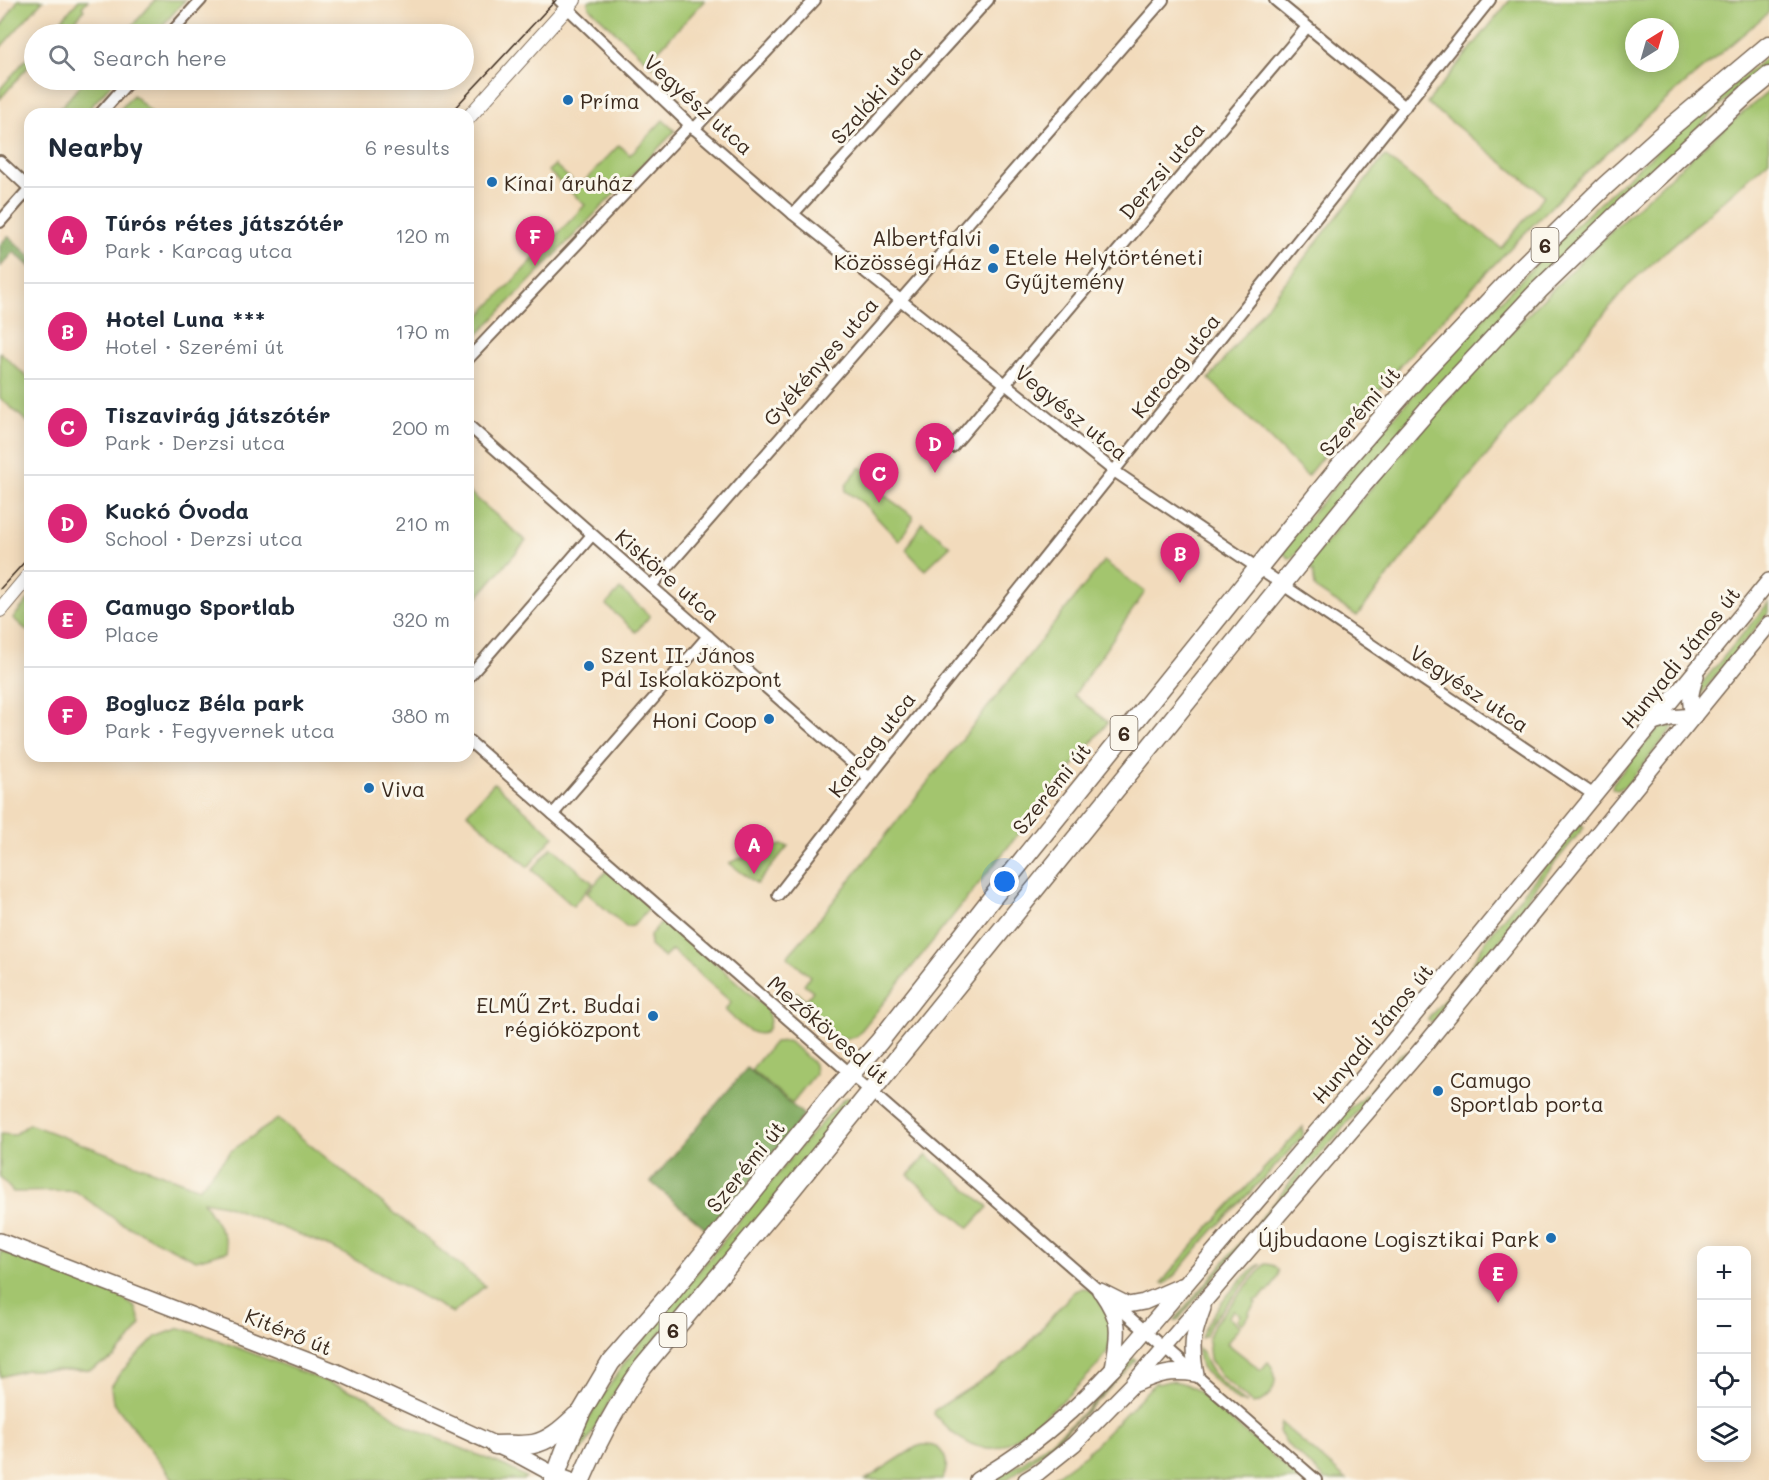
<!DOCTYPE html>
<meta charset="utf-8">
<style>
body{margin:0;font-family:Mali,sans-serif;background:#f2f2f3;color:#1f2937}
.controls{position:absolute;right:18px;bottom:18px;display:grid;overflow:hidden;border-radius:12px;box-shadow:0 3px 15px #0003}
.controls button{width:54px;height:54px;display:grid;place-items:center;padding:0;border:0;border-bottom:2px solid #e0e1e3;background:#fff;color:#1f2937;font:30px sans-serif}
.compass{position:absolute;left:1625px;top:18px;width:54px;height:54px;border-radius:50%;background:#fff;box-shadow:0 3px 15px #0003;rotate:37deg}
.you{position:absolute;left:1005px;top:882px;width:21px;height:21px;margin:-15px;border:4px solid #fff;border-radius:50%;background:#1a73e8;box-shadow:0 0 0 9px #1a73e833}
.badge{display:grid;place-items:center;width:39px;height:39px;border-radius:50%;background:#db2777;color:#fff;font-size:20px;font-weight:700}
.pin{position:absolute;translate:-50% -50px;filter:drop-shadow(0 2px 3px #0008)}
.pin::after{content:'';position:absolute;top:32px;width:21px;height:18px;background:inherit;clip-path:polygon(0 0,100% 0,50% 100%)}
.list{margin:0;padding:0;list-style:none}
h2{display:flex;justify-content:space-between;align-items:center;height:78px;margin:0;padding:0 24px;font-size:26px}
h2 small{font-size:20px;font-weight:400;color:#747a83}
.list li{display:grid;grid-template-columns:39px 1fr auto;gap:18px;align-items:center;box-sizing:border-box;height:96px;padding:0 24px;border-top:2px solid #e0e1e3}
.list b{display:block;font-size:22px;white-space:nowrap}
.list p{margin:0;font-size:20px;white-space:nowrap;color:#747a83}
.list em{font-size:20px;font-style:normal;color:#747a83}
.icon{flex:none;width:33px;height:33px;fill:none;stroke:currentColor;stroke-width:2;stroke-linecap:round;stroke-linejoin:round}
.map{position:relative;flex:none;width:1769px;height:1480px;overflow:hidden}
.search{position:absolute;background:#fff;box-shadow:0 3px 15px #0003;left:24px;top:24px;width:450px;height:66px;display:flex;align-items:center;gap:15px;box-sizing:border-box;padding:0 21px;border-radius:33px;color:#747a83;font-size:22px}
.panel{position:absolute;background:#fff;box-shadow:0 3px 15px #0003;left:24px;top:108px;width:450px;height:654px;border-radius:18px}
.map>svg:first-child{display:block}
.green{fill:#a3c56e;stroke:#6f7846;stroke-width:1.5;fill-rule:evenodd}
.forest{fill:#82aa61;stroke:#5e6a40;stroke-width:1.5}
.lines{fill:none;stroke-linecap:round;stroke-linejoin:round}
.minor-casing{stroke:#7b6855;stroke-width:14}
.tertiary-casing{stroke:#7b6855;stroke-width:16}
.secondary-casing{stroke:#7b6855;stroke-width:18}
.primary-casing{stroke:#7b6855;stroke-width:21}
.minor{stroke:#fff;stroke-width:10}
.tertiary{stroke:#fff;stroke-width:14}
.secondary{stroke:#fff;stroke-width:15}
.primary{stroke:#fff;stroke-width:18}
.tram{stroke:#3b2a1e;stroke-width:1.5}
.poi-dot{fill:#1f6fb2;stroke:#fbf7ec;stroke-width:2}
.labels{text-anchor:middle;dominant-baseline:central;stroke-width:6;stroke-linejoin:round;paint-order:stroke}
.shield{fill:#fbf7ec;stroke:#75685c;stroke-width:1.5}
.shield-label{font-size:20px;font-weight:bold;fill:#3b2a1e}
.street-label{font-size:21px;fill:#3b2a1e;stroke:#fbf7ec}
.poi-label{font-size:21px;fill:#3b2a1e;stroke:#fbf7ec;text-anchor:start}
</style>
<div class="map">
<svg width="1769" height="1480" viewBox="0 0 1769 1480">
<rect width="100%" height="100%" fill="#fbf7ec"/>
<filter id="ink" filterUnits="userSpaceOnUse"><feTurbulence type="fractalNoise" baseFrequency=".0167" numOctaves="2"/><feDisplacementMap in="SourceGraphic" scale="12" xChannelSelector="R" yChannelSelector="G"/><feConvolveMatrix kernelMatrix="1 2 1 2 8 2 1 2 1" color-interpolation-filters="sRGB"/></filter>
<filter id="wash" filterUnits="userSpaceOnUse"><feTurbulence type="fractalNoise" baseFrequency=".008" numOctaves="4" result="noise"/><feDisplacementMap in="SourceGraphic" scale="24" xChannelSelector="R" yChannelSelector="G"/><feGaussianBlur stdDeviation="1.35" result="paint"/><feColorMatrix in="noise" values="0 0 0 0 0 0 0 0 0 0 0 0 0 0 0 0 0 1.4 0 .05"/><feComposite in="paint" operator="in"/></filter>
<g filter="url(#wash)">
<rect width="100%" height="100%" fill="#f2dbbc"/>
<g class="green">
<path d="M 18,0 L 43,0 L 0,48 L 0,28 Z"/>
<path d="M 79,0 L 88,0 L 82,7 L 84,10 L 66,31 L 63,28 L 57,34 L 49,34 Z"/>
<path d="M 155,0 L 185,0 L 155,34 L 125,34 Z"/>
<path d="M 590,0 L 705,0 L 651,58 L 662,59 L 653,67 L 589,7 L 588,2 Z"/>
<path d="M 1510,0 L 1769,0 L 1769,12 C 1704,68 1636,123 1574,184 C 1480,276 1390,373 1307,476 L 1209,379 L 1385,156 L 1501,248 L 1541,200 L 1544,195 L 1427,103 ZM 1634,27 L 1670,27 L 1670,63 L 1634,63 Z"/>
<path d="M 34,50 L 34,60 L 0,99 L 0,89 Z"/>
<path d="M 1769,55 L 1769,62 L 1716,109 L 1295,555 L 1290,559 L 1281,551 C 1372,440 1465,332 1569,232 C 1633,170 1701,112 1769,55 Z"/>
<path d="M 85,80 L 115,80 L 84,114 L 55,114 Z"/>
<path d="M 1769,91 L 1769,160 L 1630,283 L 1421,535 L 1357,616 L 1319,591 L 1315,587 L 1313,571 L 1307,569 L 1310,562 C 1448,391 1599,231 1769,91 Z"/>
<path d="M 133,95 L 153,114 L 122,114 L 118,112 Z"/>
<path d="M 663,120 L 675,131 L 468,345 L 468,328 L 585,205 L 548,171 L 555,165 L 579,187 L 619,145 L 630,155 Z"/>
<path d="M 0,352 L 30,380 L 30,424 L 0,398 Z"/>
<path d="M 860,467 L 879,481 L 874,488 L 913,516 L 913,520 L 899,541 L 862,502 L 845,491 L 847,483 Z"/>
<path d="M 468,491 L 526,541 L 468,608 Z"/>
<path d="M 922,522 L 950,546 L 925,570 L 906,550 Z"/>
<path d="M 1104,561 L 1145,592 L 1074,695 L 1108,722 L 856,1037 C 851,1038 846,1039 841,1038 C 826,1036 803,1009 791,999 L 797,992 L 806,1000 L 813,991 L 804,984 L 810,976 L 787,957 L 812,928 Z"/>
<path d="M 620,589 L 650,616 L 636,632 L 606,605 Z"/>
<path d="M 30,598 L 30,633 L 13,618 Z"/>
<path d="M 1769,602 L 1769,612 L 1695,701 L 1694,693 Z"/>
<path d="M 1675,725 L 1627,785 L 1618,790 L 1612,789 L 1613,783 L 1653,734 L 1661,728 Z"/>
<path d="M 494,783 L 554,836 L 528,867 L 467,813 Z"/>
<path d="M 1580,823 L 1584,827 L 1536,886 L 1501,939 L 1433,1022 L 1428,1021 L 1428,1019 L 1468,971 L 1488,937 Z"/>
<path d="M 782,845 L 788,846 L 757,884 L 729,863 L 753,853 Z"/>
<path d="M 552,847 L 593,883 L 573,906 L 532,870 Z"/>
<path d="M 608,869 L 646,903 L 648,909 L 633,926 L 626,927 L 587,893 Z"/>
<path d="M 664,923 L 670,923 L 765,1007 C 770,1016 772,1023 766,1032 C 752,1040 735,1019 725,1010 L 731,1002 L 672,950 L 664,958 L 650,946 L 650,935 L 659,925 Z"/>
<path d="M 789,1041 L 814,1064 L 815,1074 L 792,1103 L 751,1070 L 774,1042 Z"/>
<path d="M 1407,1051 L 1398,1064 L 1187,1309 L 1178,1320 L 1175,1320 L 1279,1197 L 1340,1116 L 1368,1093 L 1398,1056 Z"/>
<path d="M 846,1098 L 851,1098 L 851,1103 L 763,1212 L 700,1285 L 625,1377 L 613,1395 L 584,1448 L 577,1456 L 572,1459 L 586,1423 L 596,1406 L 625,1362 L 799,1148 L 833,1110 Z"/>
<path d="M 278,1119 L 485,1286 L 453,1313 L 335,1249 L 225,1205 L 203,1201 L 223,1234 L 228,1251 L 196,1260 L 119,1222 L 75,1191 L 13,1192 L 0,1177 L 0,1134 L 14,1135 L 29,1124 L 199,1188 L 231,1151 Z"/>
<path d="M 1303,1127 L 1303,1136 C 1273,1170 1241,1201 1211,1233 C 1195,1250 1182,1270 1165,1284 L 1162,1284 L 1167,1276 L 1200,1237 Z"/>
<path d="M 927,1155 L 988,1207 L 969,1228 L 908,1175 Z"/>
<path d="M 0,1251 L 120,1296 L 136,1308 L 141,1324 L 127,1344 L 114,1358 L 90,1370 L 26,1370 L 0,1377 Z"/>
<path d="M 1261,1264 L 1211,1323 L 1206,1336 L 1201,1338 C 1206,1319 1244,1272 1261,1264 Z"/>
<path d="M 1265,1264 C 1288,1266 1276,1282 1268,1292 L 1266,1291 L 1259,1300 L 1257,1299 L 1254,1301 L 1256,1303 L 1249,1312 L 1250,1314 L 1242,1324 L 1237,1320 L 1240,1315 L 1234,1310 L 1228,1317 L 1240,1326 L 1227,1343 L 1261,1370 L 1268,1362 C 1282,1378 1274,1400 1253,1404 L 1220,1375 L 1210,1359 L 1208,1340 L 1214,1324 Z"/>
<path d="M 1080,1288 C 1094,1287 1099,1300 1105,1311 C 1107,1314 1110,1319 1111,1323 C 1112,1330 1111,1344 1108,1350 C 1100,1370 1016,1446 996,1448 C 969,1450 950,1433 934,1414 L 935,1410 L 995,1372 L 1024,1349 L 1075,1290 Z"/>
<path d="M 180,1328 L 207,1336 L 367,1397 L 409,1427 L 505,1466 L 526,1477 L 523,1480 L 174,1480 L 113,1402 L 111,1387 L 120,1373 L 156,1337 Z"/>
<path d="M 1197,1348 L 1203,1352 C 1207,1375 1230,1389 1247,1404 L 1237,1400 L 1205,1372 L 1201,1368 Z"/>
<path d="M 1133,1358 L 1135,1358 L 1136,1360 C 1096,1403 1055,1446 1006,1480 L 994,1480 C 1047,1450 1095,1406 1133,1358 Z"/>
<path d="M 1169,1381 C 1191,1381 1203,1396 1219,1410 L 1219,1412 L 1267,1450 L 1299,1480 L 1050,1480 L 1086,1454 L 1156,1382 L 1158,1384 Z"/>
<path d="M 1281,1423 L 1342,1476 L 1347,1480 L 1326,1480 L 1288,1445 L 1279,1432 Z"/>
<path d="M 922,1445 C 944,1443 952,1463 942,1480 L 865,1480 L 916,1447 Z"/>
</g>
<g class="forest">
<path d="M 8,236 L 30,256 L 30,267 L 14,252 L 0,267 L 0,245 Z"/>
<path d="M 747,1068 L 804,1115 L 710,1232 L 651,1182 Z"/>
</g>
</g>
<g filter="url(#ink)">
<g class="lines">
<defs>
<g id="minor">
<path d="M 559,0 L 690,125 L 793,214 L 1114,471 L 1594,795"/>
<path d="M 1275,0 L 1405,107"/>
<path d="M 170,34 L 201,0"/>
<path d="M 100,114 L 130,80"/>
<path d="M 694,129 L 815,0"/>
<path d="M 0,161 L 29,188"/>
<path d="M 793,214 L 988,0"/>
<path d="M 0,222 L 30,188"/>
<path d="M 468,359 L 690,125"/>
<path d="M 468,425 L 869,778"/>
<path d="M 952,447 L 1307,27"/>
<path d="M 651,586 L 1163,0"/>
<path d="M 468,678 L 592,535"/>
<path d="M 468,740 L 1316,1480"/>
<path d="M 553,814 L 708,636"/>
<path d="M 778,895 L 876,769 L 1490,0"/>
</g>
<g id="tertiary">
<path d="M 468,118 L 574,0"/>
<path d="M 0,610 L 30,574"/>
</g>
<g id="secondary">
<path d="M 1694,716 C 1688,701 1691,690 1696,676"/>
<path d="M 1653,723 L 1670,718 L 1694,716"/>
<path d="M 0,1241 L 337,1372 L 520,1456 L 555,1475 L 569,1480"/>
<path d="M 1100,1291 L 1128,1305 L 1144,1302 L 1181,1286"/>
<path d="M 1102,1293 C 1123,1323 1118,1334 1113,1369"/>
<path d="M 1135,1384 C 1159,1374 1170,1370 1196,1374 C 1190,1344 1193,1337 1203,1308"/>
<path d="M 977,1480 C 1029,1451 1073,1412 1113,1369 L 1361,1080 L 1769,581"/>
<path d="M 1026,1480 L 1039,1472 L 1074,1444 L 1132,1385 L 1425,1045 L 1769,624"/>
</g>
<g id="primary">
<path d="M 495,1445 C 507,1444 521,1446 533,1444 C 550,1441 564,1427 576,1416"/>
<path d="M 554,1480 L 565,1450 L 582,1411 L 611,1362 L 671,1293 L 829,1098 L 879,1042 L 992,898 L 1341,465 L 1416,379 L 1519,270 L 1605,186 L 1664,133 L 1769,45"/>
<path d="M 581,1480 C 598,1439 618,1403 643,1367 L 787,1195 L 1364,483 L 1437,399 L 1539,290 L 1625,207 L 1747,94 L 1769,76"/>
</g>
</defs>
<use href="#minor" class="minor-casing"/>
<use href="#tertiary" class="tertiary-casing"/>
<use href="#secondary" class="secondary-casing"/>
<use href="#primary" class="primary-casing"/>
<use href="#minor" class="minor"/>
<use href="#tertiary" class="tertiary"/>
<use href="#secondary" class="secondary"/>
<use href="#primary" class="primary"/>
<g class="tram">
<path d="M 449,114 L 556,0"/>
<path d="M 0,589 L 30,556"/>
</g>
</g>
</g>
<g class="poi-dot">
<circle cx="568" cy="100" r="6"/>
<circle cx="492" cy="182" r="6"/>
<circle cx="994" cy="249" r="6"/>
<circle cx="993" cy="268" r="6"/>
<circle cx="589" cy="666" r="6"/>
<circle cx="769" cy="719" r="6"/>
<circle cx="369" cy="788" r="6"/>
<circle cx="653" cy="1016" r="6"/>
<circle cx="1438" cy="1091" r="6"/>
<circle cx="1551" cy="1238" r="6"/>
</g>
<g class="labels">
<g class="shield">
<rect x="1531.5" y="228" width="27" height="34" rx="4.5"/>
<rect x="1110.5" y="716" width="27" height="34" rx="4.5"/>
<rect x="659.5" y="1313" width="27" height="34" rx="4.5"/>
</g>
<g class="shield-label">
<text x="1545" y="245">6</text>
<text x="1124" y="733">6</text>
<text x="673" y="1330">6</text>
</g>
<g class="street-label">
<text transform="translate(876 94) rotate(-48)">Szalóki utca</text>
<text transform="translate(699 104) rotate(42)">Vegyész utca</text>
<text transform="translate(1161 170) rotate(-50)">Derzsi utca</text>
<text transform="translate(820 361) rotate(-49)">Gyékényes utca</text>
<text transform="translate(1175 365) rotate(-51)">Karcag utca</text>
<text transform="translate(1359 411) rotate(-49)">Szerémi út</text>
<text transform="translate(1072 412) rotate(39)">Vegyész utca</text>
<text transform="translate(668 575) rotate(41)">Kisköre utca</text>
<text transform="translate(1680 657) rotate(-51)">Hunyadi János út</text>
<text transform="translate(1470 688) rotate(34)">Vegyész utca</text>
<text transform="translate(871 744) rotate(-52)">Karcag utca</text>
<text transform="translate(1051 788) rotate(-51)">Szerémi út</text>
<text transform="translate(829 1029) rotate(41)">Mezőkövesd út</text>
<text transform="translate(1372 1033) rotate(-50)">Hunyadi János út</text>
<text transform="translate(745 1166) rotate(-51)">Szerémi út</text>
<text transform="translate(289 1331) rotate(22)">Kitérő út</text>
</g>
<g class="poi-label">
<text x="580" y="100">Príma</text>
<text x="504" y="182">Kínai áruház</text>
<text x="982" y="237" text-anchor="end">Albertfalvi<tspan x="982" dy="24">Közösségi Ház</tspan></text>
<text x="1005" y="256">Etele Helytörténeti<tspan x="1005" dy="24">Gyűjtemény</tspan></text>
<text x="601" y="654">Szent II. János<tspan x="601" dy="24">Pál Iskolaközpont</tspan></text>
<text x="757" y="719" text-anchor="end">Honi Coop</text>
<text x="381" y="788">Viva</text>
<text x="641" y="1004" text-anchor="end">ELMŰ Zrt. Budai<tspan x="641" dy="24">régióközpont</tspan></text>
<text x="1450" y="1079">Camugo<tspan x="1450" dy="24">Sportlab porta</tspan></text>
<text x="1539" y="1238" text-anchor="end">Újbudaone Logisztikai Park</text>
</g>
</g>
</svg>
<div class="controls">
<button>+</button>
<button>−</button>
<button><svg class="icon" aria-label="locate" viewBox="0 0 24 24"><circle cx="12" cy="12" r="6"/><path d="M12 2v4M12 18v4M2 12h4M18 12h4"/></svg></button>
<button><svg class="icon" aria-label="layers" viewBox="0 0 24 24"><path d="M12 4l9 5-9 5-9-5zM3 14l9 5 9-5"/></svg></button>
</div>
<svg class="compass" viewBox="-18 -18 36 36"><path d="M0-13l5 13h-10z" fill="#e53935"/><path d="M0 13l5-13h-10z" fill="#747a83"/></svg>
<div class="you"></div>
<div class="pin badge" style="left:754px;top:874px">A</div>
<div class="pin badge" style="left:1180px;top:583px">B</div>
<div class="pin badge" style="left:879px;top:503px">C</div>
<div class="pin badge" style="left:935px;top:473px">D</div>
<div class="pin badge" style="left:1498px;top:1303px">E</div>
<div class="pin badge" style="left:535px;top:266px">F</div>
<div class="search"><svg class="icon" aria-label="search" viewBox="0 0 24 24"><circle cx="10" cy="10" r="6"/><path d="M15 15l6 6"/></svg>Search here</div>
<section class="panel">
<h2>Nearby<small>6 results</small></h2>
<ul class="list">
<li><span class="badge">A</span><div><b>Túrós rétes játszótér</b><p>Park · Karcag utca</p></div><em>120 m</em></li>
<li><span class="badge">B</span><div><b>Hotel Luna ***</b><p>Hotel · Szerémi út</p></div><em>170 m</em></li>
<li><span class="badge">C</span><div><b>Tiszavirág játszótér</b><p>Park · Derzsi utca</p></div><em>200 m</em></li>
<li><span class="badge">D</span><div><b>Kuckó Óvoda</b><p>School · Derzsi utca</p></div><em>210 m</em></li>
<li><span class="badge">E</span><div><b>Camugo Sportlab</b><p>Place</p></div><em>320 m</em></li>
<li><span class="badge">F</span><div><b>Boglucz Béla park</b><p>Park · Fegyvernek utca</p></div><em>380 m</em></li>
</ul>
</section>
</div>
